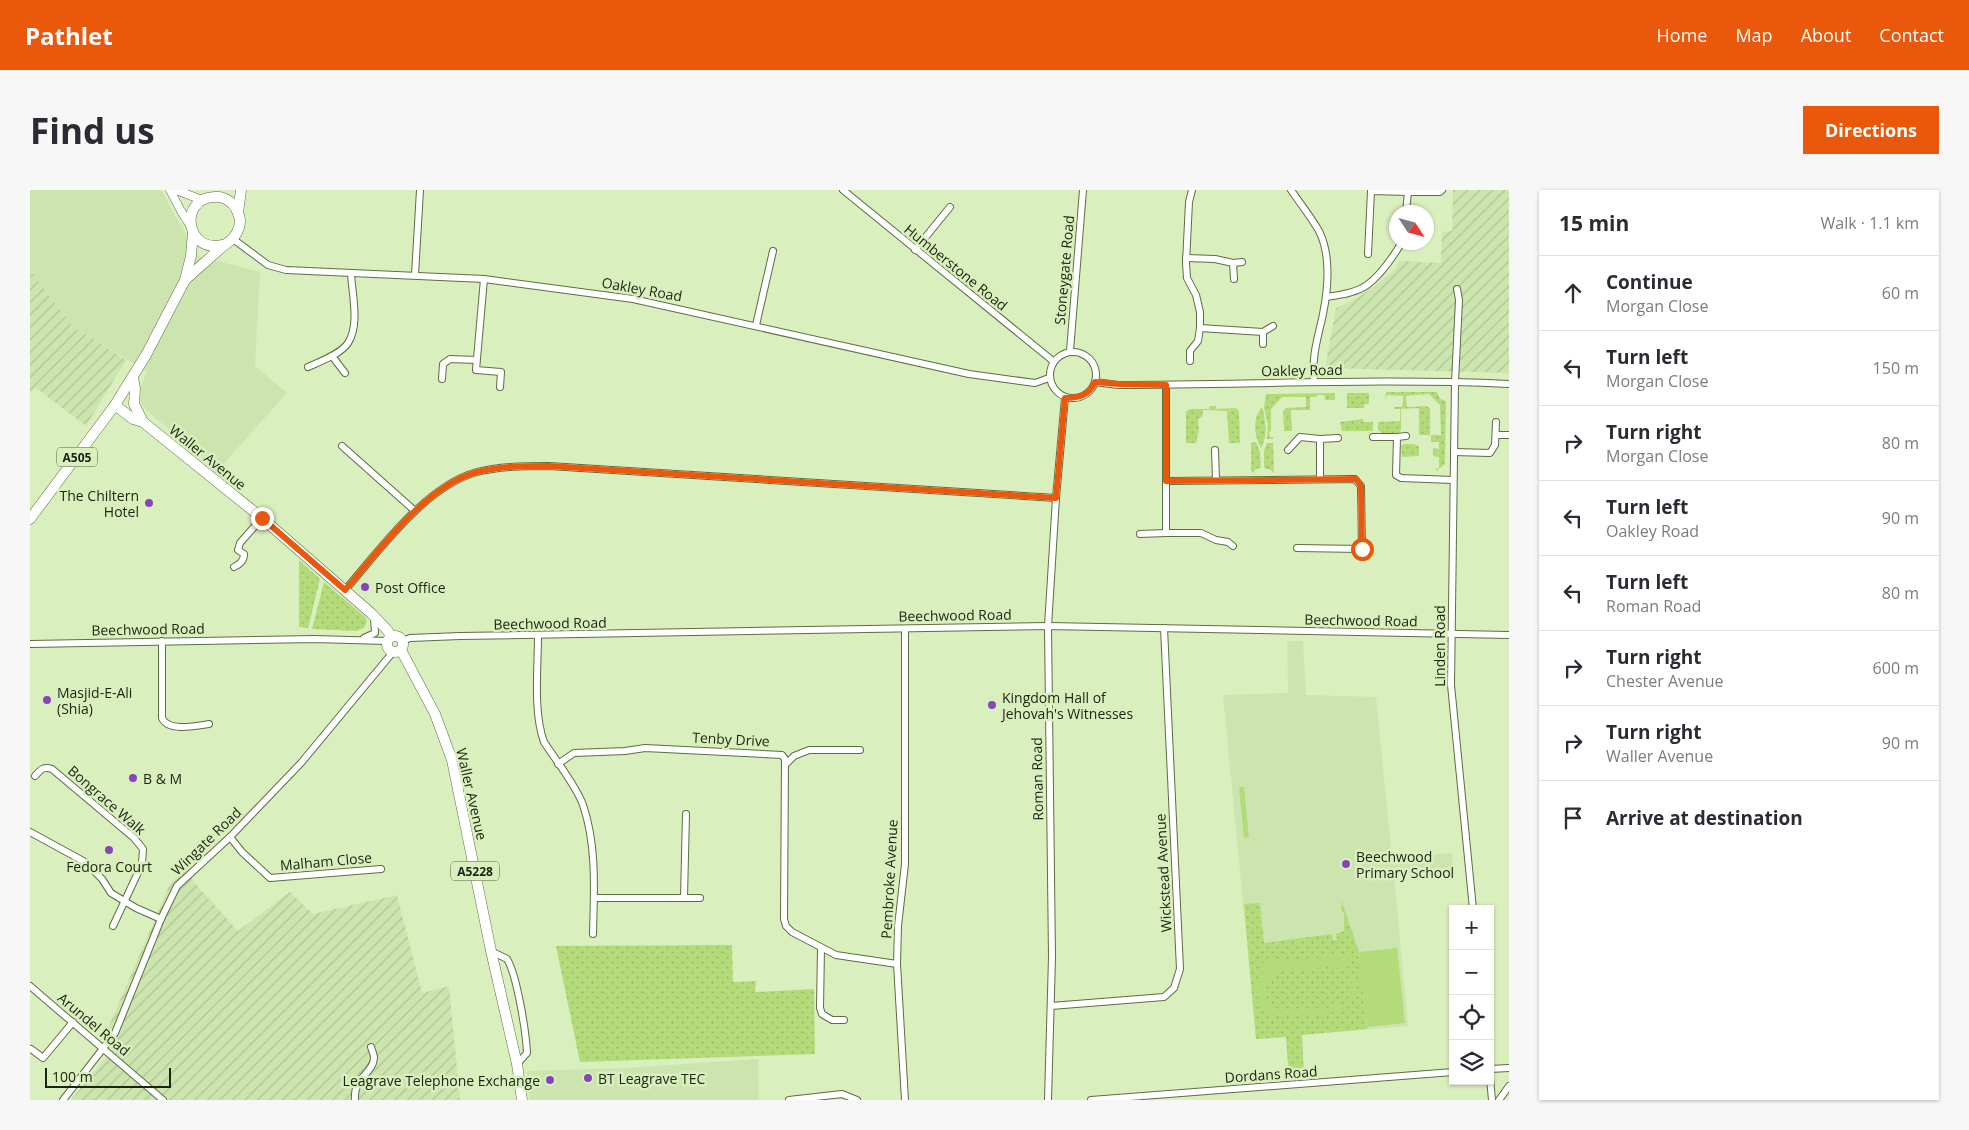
<!DOCTYPE html>
<meta charset="utf-8">
<style>
body{margin:0;font-family:"Open Sans",sans-serif;background:#f7f7f7;color:#2b2b33}
.controls{position:absolute;right:15px;bottom:15px;display:grid;overflow:hidden;border-radius:0px;box-shadow:0 1px 4px #0004}
.controls button{width:45px;height:45px;display:grid;place-items:center;padding:0;border:0;border-bottom:1px solid #e1e1e2;background:#fff;color:#2b2b33;font:25px sans-serif}
.compass{position:absolute;left:1359px;top:15px;width:45px;height:45px;border-radius:50%;background:#fff;box-shadow:0 1px 4px #0004;rotate:126deg}
.scale{position:absolute;left:15px;bottom:12px;width:126px;box-sizing:border-box;padding-left:5px;border:2px solid #1b2311;border-top:0;font-size:14px;line-height:18px;white-space:nowrap;color:#1b2311;-webkit-text-stroke:4px #daefbe;paint-order:stroke}
.stop{position:absolute;width:15px;height:15px;margin:-11px;border:4px solid #ea580c;border-radius:50%;background:#fff}
.stop.end{background:#ea580c;border-color:#fff;box-shadow:0 1px 5px #0008}
.list{margin:0;padding:0;list-style:none}
h2{display:flex;justify-content:space-between;align-items:center;height:65px;margin:0;padding:0 20px;font-size:21px}
h2 small{font-size:16px;font-weight:400;color:#7c7c81}
.list li{display:grid;grid-template-columns:32px 1fr auto;gap:15px;align-items:center;box-sizing:border-box;height:75px;padding:0 20px;border-top:1px solid #e1e1e2}
.list b{display:block;font-size:19px;white-space:nowrap}
.list p{margin:0;font-size:16px;white-space:nowrap;color:#7c7c81}
.list em{font-size:16px;font-style:normal;color:#7c7c81}
.icon{flex:none;width:28px;height:28px;fill:none;stroke:currentColor;stroke-width:2;stroke-linecap:round;stroke-linejoin:round}
.map{position:relative;flex:none;width:1479px;height:910px;overflow:hidden;border-radius:0px}
header{display:flex;align-items:center;gap:30px;box-sizing:border-box;height:70px;padding:0 25px;background:#ea580c;color:#fff}
header strong{font-size:24px}
nav{display:flex;gap:28px;margin-inline-start:auto;font-size:18px}
.intro{display:flex;align-items:center;justify-content:space-between;box-sizing:border-box;height:120px;padding:0 30px}
h1{margin:0;font-size:35px}
.button{padding:12px 22px;border-radius:0px;background:#ea580c;color:#fff;font-size:18px;font-weight:700}
main{display:flex;gap:30px;padding:0 30px}
aside{flex:1;background:#fff;border-radius:0px;box-shadow:0 1px 4px #0004}
.map>svg:first-child{display:block}
.built{fill:#cce5ae}
.industrial{fill:url(#industrial-furrows)}
.green{fill:url(#green-dots)}
.pitch{fill:#b3db79;fill-rule:evenodd}
.lines{fill:none;stroke-linecap:round;stroke-linejoin:round}
.minor-casing{stroke:#5c6e43;stroke-width:8}
.tertiary-casing{stroke:#5c6e43;stroke-width:9}
.primary-casing{stroke:#5c6e43;stroke-width:11}
.minor{stroke:#fff;stroke-width:6}
.tertiary{stroke:#fff;stroke-width:8}
.primary{stroke:#fff;stroke-width:10}
.route{stroke:#ea580c;stroke-width:6}
.poi-dot{fill:#8745ba;stroke:#daefbe;stroke-width:2}
.labels{text-anchor:middle;dominant-baseline:central;stroke-width:5;stroke-linejoin:round;paint-order:stroke}
.shield{fill:#daefbe;stroke:#546045;stroke-width:1}
.shield-label{font-size:12px;font-weight:bold;fill:#1b2311}
.street-label{font-size:14px;fill:#1b2311;stroke:#daefbe}
.poi-label{font-size:14px;fill:#1b2311;stroke:#daefbe;text-anchor:start}
</style>
<header>
<strong>Pathlet</strong>
<nav><a>Home</a><a>Map</a><a>About</a><a>Contact</a></nav>
</header>
<div class="intro"><h1>Find us</h1><a class="button">Directions</a></div>
<main>
<div class="map">
<svg width="1479" height="910" viewBox="0 0 1479 910">
<defs>
<pattern id="industrial-furrows" width="10" height="10" patternUnits="userSpaceOnUse" patternTransform="scale(1.25)"><rect width="10" height="10" fill="#cce5ae"/><path d="M-1 1l2-2M0 10L10 0M9 11l2-2" fill="none" stroke="#afc495"/></pattern>
<pattern id="green-dots" width="8" height="8" patternUnits="userSpaceOnUse" patternTransform="scale(1.25)"><rect width="8" height="8" fill="#b3db79"/><path d="M2 2h.1M6 6h.1" fill="none" stroke="#99bc68" stroke-width="1.8" stroke-linecap="round"/></pattern>
</defs>
<rect width="100%" height="100%" fill="#daefbe"/>
<g class="built">
<path d="M 0,0 L 131,0 L 168,66 L 230,82 L 225,176 L 257,203 L 188,280 L 117,221 L 111,212 L 109,201 L 117,182 L 43,136 L 0,80 Z"/>
<path d="M 1257,451 L 1273,451 L 1276,505 L 1346,507 L 1362,668 L 1422,663 L 1423,678 L 1364,684 L 1378,836 L 1272,845 L 1274,887 L 1259,888 L 1256,847 L 1226,849 L 1193,505 L 1258,503 Z"/>
<path d="M 728,869 L 729,910 L 500,910 L 497,881 L 593,878 Z"/>
</g>
<g class="industrial">
<path d="M 1423,0 L 1479,0 L 1479,183 L 1295,178 L 1306,118 L 1329,107 L 1365,80 L 1369,71 L 1411,73 L 1412,42 L 1422,41 Z"/>
<path d="M 0,80 L 43,136 L 96,170 L 56,236 L 6,198 L 0,203 Z"/>
<path d="M 156,679 L 163,691 L 208,741 L 260,702 L 283,724 L 367,705 L 392,803 L 419,796 L 430,910 L 41,910 L 83,859 L 75,845 L 140,694 Z"/>
</g>
<g class="green">
<path d="M 1356,202 L 1407,202 L 1410,209 L 1416,211 L 1415,274 L 1406,281 L 1406,279 L 1409,278 L 1409,267 L 1403,266 L 1403,258 L 1409,259 L 1409,252 L 1401,252 L 1401,245 L 1411,245 L 1410,215 L 1399,204 L 1376,206 L 1377,217 L 1397,216 L 1400,219 L 1400,245 L 1389,245 L 1389,218 L 1371,219 L 1371,240 L 1369,243 L 1353,243 L 1348,240 L 1348,232 L 1370,231 L 1370,219 L 1364,219 L 1364,217 L 1371,217 L 1373,214 L 1373,206 L 1357,205 L 1355,209 Z"/>
<path d="M 1305,203 L 1305,210 L 1295,210 L 1294,205 L 1287,205 L 1287,207 L 1280,207 L 1280,220 L 1261,220 L 1262,241 L 1254,241 L 1253,221 L 1256,218 L 1276,217 L 1276,207 L 1252,207 L 1241,219 L 1241,241 L 1239,242 L 1240,247 L 1243,247 L 1243,249 L 1237,249 L 1238,235 L 1234,218 L 1236,204 Z"/>
<path d="M 1317,203 L 1339,203 L 1339,214 L 1334,214 L 1334,218 L 1317,218 Z"/>
<path d="M 1180,216 L 1186,216 L 1186,219 L 1206,218 L 1209,221 L 1210,253 L 1199,253 L 1197,221 L 1173,220 L 1172,227 L 1168,229 L 1169,240 L 1166,253 L 1156,253 L 1156,222 L 1159,219 L 1179,219 Z"/>
<path d="M 1232,217 C 1236,231 1238,246 1231,258 C 1224,246 1222,228 1232,217 Z"/>
<path d="M 1333,229 L 1333,232 L 1343,232 L 1343,241 L 1312,241 L 1310,232 Z"/>
<path d="M 1226,252 L 1230,262 L 1231,278 L 1226,279 L 1223,283 L 1221,280 L 1221,253 Z"/>
<path d="M 1237,253 L 1243,253 L 1244,283 L 1241,280 L 1234,278 L 1234,261 Z"/>
<path d="M 1374,254 L 1383,254 L 1389,256 L 1389,266 L 1372,267 L 1371,256 Z"/>
<path d="M 269,370 L 290,389 L 278,438 L 269,437 Z"/>
<path d="M 294,392 L 335,427 L 337,431 L 334,438 L 326,441 L 282,439 Z"/>
<path d="M 1312,712 L 1329,762 L 1337,839 L 1272,845 L 1274,887 L 1259,888 L 1256,847 L 1226,849 L 1214,714 L 1230,713 L 1234,753 L 1302,744 L 1303,750 L 1307,750 L 1306,744 L 1314,741 L 1314,723 L 1311,720 Z"/>
<path d="M 702,755 L 703,792 L 726,791 L 725,802 L 784,799 L 785,864 L 550,872 L 526,756 Z"/>
</g>
<g class="pitch">
<path d="M 1209,597 L 1214,597 L 1219,647 L 1214,648 Z"/>
<path d="M 1367,758 L 1375,833 L 1337,837 L 1329,762 Z"/>
<path d="M 1318,765 L 1319,775 L 1315,776 C 1331,788 1331,814 1309,821 C 1299,823 1288,823 1278,824 C 1256,827 1226,830 1227,797 L 1235,784 L 1232,784 L 1231,773 ZM 1302,776 C 1320,780 1332,800 1314,813 C 1305,819 1257,823 1248,821 C 1242,819 1239,815 1235,811 L 1234,796 L 1239,787 L 1248,782 Z"/>
</g>
<g class="lines">
<defs>
<g id="minor">
<path d="M 813,0 L 1023,171"/>
<path d="M 1162,0 L 1159,12 L 1156,73 L 1157,88 L 1166,105 L 1170,122 L 1170,138 L 1233,142"/>
<path d="M 1261,0 C 1270,13 1281,27 1289,41 C 1301,65 1298,99 1293,124 C 1287,152 1282,163 1284,192"/>
<path d="M 1378,2 L 1410,2 L 1412,0"/>
<path d="M 203,49 L 238,75 L 256,80 L 454,89 L 603,109 L 939,184 L 1005,193 L 1019,188"/>
<path d="M 885,60 L 920,17"/>
<path d="M 1338,64 L 1341,1 L 1378,2 L 1376,22"/>
<path d="M 1156,68 L 1185,69 L 1203,73 L 1204,89"/>
<path d="M 1203,73 L 1212,72"/>
<path d="M 385,85 L 390,0"/>
<path d="M 454,89 L 446,180 L 471,182 L 470,197"/>
<path d="M 1427,99 L 1429,110 L 1425,192 L 1421,495 L 1443,719"/>
<path d="M 1296,107 C 1309,105 1326,103 1337,95 C 1351,85 1363,67 1372,52"/>
<path d="M 726,135 L 743,61"/>
<path d="M 1233,154 L 1233,142 L 1243,136"/>
<path d="M 1040,161 L 1053,0"/>
<circle cx="1043" cy="185" r="23"/>
<path d="M 302,166 L 315,183"/>
<path d="M 1160,171 L 1160,161 L 1168,151 L 1170,138"/>
<path d="M 278,177 C 289,172 311,164 318,153 C 330,135 322,104 321,83"/>
<path d="M 412,189 L 413,174 L 420,169 L 446,170"/>
<path d="M 1065,192 L 1088,195 C 1218,195 1349,188 1479,194"/>
<path d="M 1136,195 L 1136,343 L 1171,343 L 1186,350 L 1198,352 L 1203,356"/>
<path d="M 1466,245 L 1479,245"/>
<path d="M 1376,246 L 1367,247 L 1366,285 L 1371,288 L 1423,290"/>
<path d="M 1343,247 L 1367,247"/>
<path d="M 312,256 L 385,321"/>
<path d="M 1185,260 L 1186,290"/>
<path d="M 1258,260 L 1270,247 L 1290,249"/>
<path d="M 1424,262 L 1460,263 L 1465,255 L 1466,232"/>
<path d="M 1290,289 L 1290,249 L 1308,248"/>
<path d="M 1136,291 L 1325,289 L 1331,296 L 1332,359 L 1267,358"/>
<path d="M 1110,344 L 1136,343"/>
<path d="M 204,377 C 210,374 214,371 214,364 L 208,360 L 210,353 L 232,328"/>
<path d="M 315,400 C 349,361 395,296 447,282 C 470,276 495,276 519,276 L 1026,308"/>
<path d="M 508,446 C 508,479 503,522 514,552 C 525,569 547,597 553,615 C 567,656 564,701 563,744"/>
<path d="M 334,448 L 345,443 L 344,428"/>
<path d="M 132,451 L 132,528 C 138,542 166,536 179,534"/>
<path d="M 373,451 L 380,448 L 430,446 L 1018,436 L 1479,445"/>
<path d="M 0,454 L 284,449 L 357,451"/>
<path d="M 528,574 L 544,563 L 595,561 L 615,558 L 752,565 L 755,569 L 754,729 L 756,736 L 762,742 L 806,765 L 867,774"/>
<path d="M 755,575 L 764,566 L 779,560 L 830,560"/>
<path d="M 5,586 C 11,579 14,576 22,579 L 104,648 L 113,659 L 112,674 L 83,736"/>
<path d="M 0,642 L 55,672 L 72,689 L 81,703 L 106,718 L 131,729"/>
<path d="M 200,647 L 212,662 L 240,688 L 351,679"/>
<path d="M 654,707 L 656,624"/>
<path d="M 564,708 L 670,708"/>
<path d="M 791,758 L 790,818 L 792,824 L 802,830 L 814,830"/>
<path d="M 461,761 L 477,769 C 487,785 496,842 497,863 L 487,874"/>
<path d="M 0,796 L 133,910"/>
<path d="M 1021,816 L 1134,807 L 1144,798 L 1150,779 L 1134,438"/>
<path d="M 1,859 L 13,868 L 43,832"/>
<path d="M 1460,879 L 1479,878"/>
<path d="M 1460,888 L 1462,910"/>
<path d="M 33,910 L 85,843 L 131,729 L 147,696 L 200,647 L 271,573 L 363,462"/>
<path d="M 325,910 C 323,887 343,884 344,868 C 344,865 342,860 341,857"/>
<path d="M 759,910 L 812,904 L 827,910"/>
<path d="M 875,910 L 867,774 L 868,736 L 875,674 L 875,439"/>
<path d="M 1018,910 L 1022,767 L 1018,436 L 1026,308 L 1035,208"/>
<path d="M 1061,910 L 1423,882"/>
<path d="M 1469,910 L 1479,896"/>
</g>
<g id="tertiary">
<path d="M 140,0 L 151,21 L 160,35"/>
<path d="M 146,0 L 172,10"/>
</g>
<g id="primary">
<path d="M 208,23 L 211,0"/>
<path d="M 155,90 C 167,79 180,68 192,57 C 197,53 203,50 206,44 C 211,36 211,27 206,19 C 202,11 193,6 184,7 C 148,8 155,67 196,54"/>
<path d="M 103,187 L 105,199 L 104,214 L 113,232"/>
<path d="M 85,215 L 103,229 L 113,232 L 232,328 L 342,424 L 358,441 L 361,447"/>
<path d="M 0,329 L 85,215 L 116,165 L 155,90 L 161,66 L 163,42"/>
<circle cx="365" cy="454" r="8"/>
<path d="M 371,460 L 405,524 L 422,570 L 461,761 L 487,874 L 492,910"/>
</g>
</defs>
<use href="#minor" class="minor-casing"/>
<use href="#tertiary" class="tertiary-casing"/>
<use href="#primary" class="primary-casing"/>
<use href="#minor" class="minor"/>
<use href="#tertiary" class="tertiary"/>
<use href="#primary" class="primary"/>
</g>
<g class="lines">
<path class="route" d="M 232,328 L 315,400 C 349,361 395,296 447,282 C 470,276 495,276 519,276 L 1026,308 L 1035,208 C 1050,208 1059,205 1065,192 L 1088,194 L 1136,195 L 1136,291 L 1326,289 L 1331,296 L 1332,359"/>
</g>
<g class="poi-dot">
<circle cx="119" cy="313" r="5"/>
<circle cx="335" cy="397" r="5"/>
<circle cx="17" cy="510" r="5"/>
<circle cx="962" cy="515" r="5"/>
<circle cx="103" cy="588" r="5"/>
<circle cx="79" cy="660" r="5"/>
<circle cx="1316" cy="674" r="5"/>
<circle cx="558" cy="888" r="5"/>
<circle cx="520" cy="890" r="5"/>
</g>
<g class="labels">
<g class="shield">
<rect x="27" y="257.5" width="40" height="19" rx="4"/>
<rect x="421" y="671.5" width="48" height="19" rx="4"/>
</g>
<g class="shield-label">
<text x="47" y="267">A505</text>
<text x="445" y="681">A5228</text>
</g>
<g class="street-label">
<text transform="translate(926 77) rotate(39)">Humberstone Road</text>
<text transform="translate(1034 80) rotate(-85)">Stoneygate Road</text>
<text transform="translate(612 99) rotate(10)">Oakley Road</text>
<text transform="translate(1272 180) rotate(-1)">Oakley Road</text>
<text transform="translate(178 267) rotate(39)">Waller Avenue</text>
<text transform="translate(925 425) rotate(-1)">Beechwood Road</text>
<text transform="translate(1331 430) rotate(1)">Beechwood Road</text>
<text transform="translate(520 433) rotate(-1)">Beechwood Road</text>
<text transform="translate(118 439) rotate(-1)">Beechwood Road</text>
<text transform="translate(1409 456) rotate(-90)">Linden Road</text>
<text transform="translate(701 549) rotate(3)">Tenby Drive</text>
<text transform="translate(1007 589) rotate(-91)">Roman Road</text>
<text transform="translate(442 604) rotate(77)">Waller Avenue</text>
<text transform="translate(77 610) rotate(41)">Bongrace Walk</text>
<text transform="translate(176 651) rotate(-44)">Wingate Road</text>
<text transform="translate(296 671) rotate(-5)">Malham Close</text>
<text transform="translate(1133 683) rotate(-93)">Wickstead Avenue</text>
<text transform="translate(859 689) rotate(-87)">Pembroke Avenue</text>
<text transform="translate(64 834) rotate(40)">Arundel Road</text>
<text transform="translate(1241 884) rotate(-4)">Dordans Road</text>
</g>
<g class="poi-label">
<text x="109" y="305" text-anchor="end">The Chiltern<tspan x="109" dy="16">Hotel</tspan></text>
<text x="345" y="397">Post Office</text>
<text x="27" y="502">Masjid-E-Ali<tspan x="27" dy="16">(Shia)</tspan></text>
<text x="972" y="507">Kingdom Hall of<tspan x="972" dy="16">Jehovah's Witnesses</tspan></text>
<text x="113" y="588">B &amp; M</text>
<text x="1326" y="666">Beechwood<tspan x="1326" dy="16">Primary School</tspan></text>
<text x="79" y="676" text-anchor="middle">Fedora Court</text>
<text x="568" y="888">BT Leagrave TEC</text>
<text x="510" y="890" text-anchor="end">Leagrave Telephone Exchange</text>
</g>
</g>
</svg>
<div class="controls">
<button>+</button>
<button>−</button>
<button><svg class="icon" aria-label="locate" viewBox="0 0 24 24"><circle cx="12" cy="12" r="6"/><path d="M12 2v4M12 18v4M2 12h4M18 12h4"/></svg></button>
<button><svg class="icon" aria-label="layers" viewBox="0 0 24 24"><path d="M12 4l9 5-9 5-9-5zM3 14l9 5 9-5"/></svg></button>
</div>
<svg class="compass" viewBox="-18 -18 36 36"><path d="M0-13l5 13h-10z" fill="#e53935"/><path d="M0 13l5-13h-10z" fill="#7c7c81"/></svg>
<div class="scale">100 m</div>
<div class="stop" style="left:1332px;top:359px"></div>
<div class="stop end" style="left:232px;top:328px"></div>
</div>
<aside>
<h2>15 min<small>Walk · 1.1 km</small></h2>
<ul class="list">
<li><svg class="icon" aria-label="ahead" viewBox="0 0 24 24"><path d="M12 20V5M6 11l6-6 6 6"/></svg><div><b>Continue</b><p>Morgan Close</p></div><em>60 m</em></li>
<li><svg class="icon" aria-label="left" viewBox="0 0 24 24"><path d="M17 20v-9H6M10 6l-5 5 5 5"/></svg><div><b>Turn left</b><p>Morgan Close</p></div><em>150 m</em></li>
<li><svg class="icon" aria-label="right" viewBox="0 0 24 24"><path d="M7 20v-9h11M14 6l5 5-5 5"/></svg><div><b>Turn right</b><p>Morgan Close</p></div><em>80 m</em></li>
<li><svg class="icon" aria-label="left" viewBox="0 0 24 24"><path d="M17 20v-9H6M10 6l-5 5 5 5"/></svg><div><b>Turn left</b><p>Oakley Road</p></div><em>90 m</em></li>
<li><svg class="icon" aria-label="left" viewBox="0 0 24 24"><path d="M17 20v-9H6M10 6l-5 5 5 5"/></svg><div><b>Turn left</b><p>Roman Road</p></div><em>80 m</em></li>
<li><svg class="icon" aria-label="right" viewBox="0 0 24 24"><path d="M7 20v-9h11M14 6l5 5-5 5"/></svg><div><b>Turn right</b><p>Chester Avenue</p></div><em>600 m</em></li>
<li><svg class="icon" aria-label="right" viewBox="0 0 24 24"><path d="M7 20v-9h11M14 6l5 5-5 5"/></svg><div><b>Turn right</b><p>Waller Avenue</p></div><em>90 m</em></li>
<li><svg class="icon" aria-label="arrive" viewBox="0 0 24 24"><path d="M6 21V4h12l-3 4 3 4H6"/></svg><div><b>Arrive at destination</b></div></li>
</ul>
</aside>
</main>
